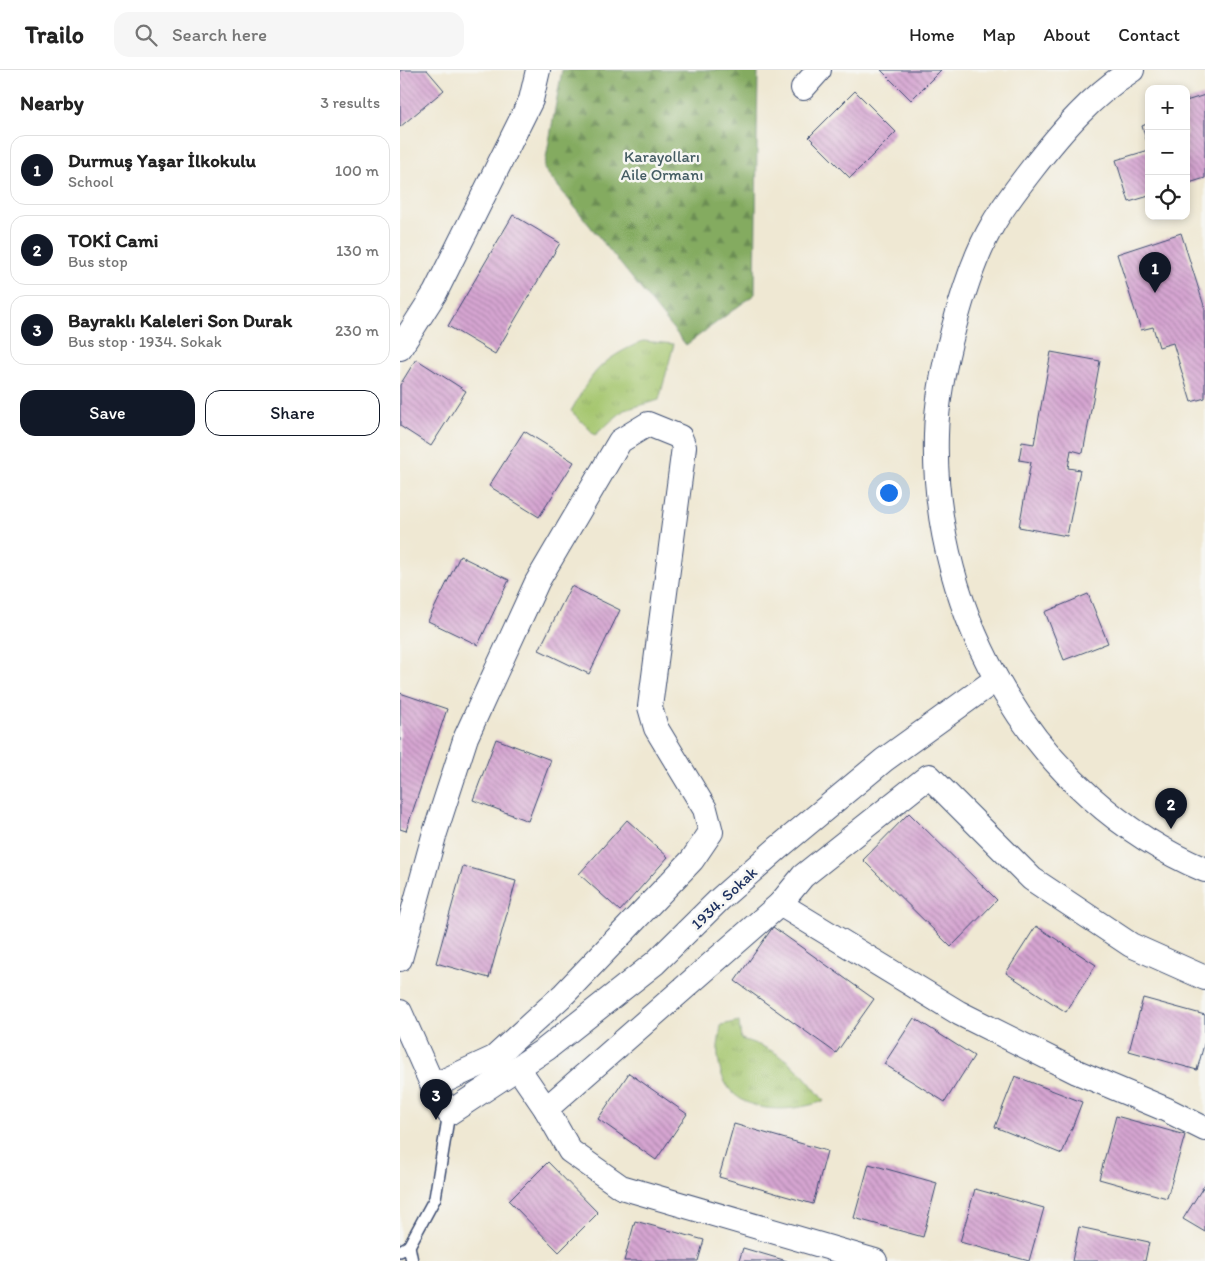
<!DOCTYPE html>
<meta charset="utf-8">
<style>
body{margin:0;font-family:Itim,sans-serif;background:#f6f6f6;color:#222}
.controls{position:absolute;right:15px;top:15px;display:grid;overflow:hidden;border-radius:10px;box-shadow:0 2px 8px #0003}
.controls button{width:45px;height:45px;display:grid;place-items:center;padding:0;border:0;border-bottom:1px solid #e0e0e0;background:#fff;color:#222;font:25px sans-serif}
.you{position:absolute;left:488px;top:422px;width:18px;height:18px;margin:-12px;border:4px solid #fff;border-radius:50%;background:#1a73e8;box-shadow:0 0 0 8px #1a73e833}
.badge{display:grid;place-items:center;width:32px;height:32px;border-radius:50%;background:#111827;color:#fff;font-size:16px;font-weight:700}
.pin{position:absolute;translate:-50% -41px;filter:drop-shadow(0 1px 2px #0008)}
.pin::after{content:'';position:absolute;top:26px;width:18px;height:15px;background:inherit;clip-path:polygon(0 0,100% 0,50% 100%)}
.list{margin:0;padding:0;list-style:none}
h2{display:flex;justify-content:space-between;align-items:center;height:65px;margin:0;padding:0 20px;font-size:21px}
h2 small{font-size:16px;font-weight:400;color:#767676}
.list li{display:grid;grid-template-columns:32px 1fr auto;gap:15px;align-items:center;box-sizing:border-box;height:70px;margin:0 10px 10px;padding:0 10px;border:1px solid #e0e0e0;border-radius:15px}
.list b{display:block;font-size:19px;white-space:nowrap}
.list p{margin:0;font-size:16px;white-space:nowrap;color:#767676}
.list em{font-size:16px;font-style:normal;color:#767676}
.actions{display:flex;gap:10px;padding:15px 20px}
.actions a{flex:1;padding:11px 0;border:1px solid #111827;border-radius:15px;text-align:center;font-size:18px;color:#111827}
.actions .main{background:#111827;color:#fff}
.icon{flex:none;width:28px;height:28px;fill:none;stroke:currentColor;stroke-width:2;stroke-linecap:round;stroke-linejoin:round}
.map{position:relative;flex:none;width:805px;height:1191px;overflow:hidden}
header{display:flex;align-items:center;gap:30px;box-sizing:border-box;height:70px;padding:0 25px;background:#fff;border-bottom:1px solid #e0e0e0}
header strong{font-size:24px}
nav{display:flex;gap:28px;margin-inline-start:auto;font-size:18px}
.search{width:350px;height:45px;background:#f6f6f6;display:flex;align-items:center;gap:12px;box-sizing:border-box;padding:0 18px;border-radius:15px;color:#767676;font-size:19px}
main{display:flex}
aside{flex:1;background:#fff}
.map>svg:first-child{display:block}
.forest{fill:url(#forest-firs);stroke:#506d60}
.park{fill:url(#park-tufts);stroke:#607a66}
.building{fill:url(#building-back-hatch)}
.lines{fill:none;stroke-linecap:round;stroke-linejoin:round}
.lane-casing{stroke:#3b4b70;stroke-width:14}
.street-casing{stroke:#3b4b70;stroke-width:26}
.lane{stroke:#fff;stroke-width:11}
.street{stroke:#fff;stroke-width:24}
.labels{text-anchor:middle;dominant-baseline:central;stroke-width:5;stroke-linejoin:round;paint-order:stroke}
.park-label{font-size:16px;fill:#445c63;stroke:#f6f6f2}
.street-label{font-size:16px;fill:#1b2f5e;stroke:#f6f6f2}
</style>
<header>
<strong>Trailo</strong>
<div class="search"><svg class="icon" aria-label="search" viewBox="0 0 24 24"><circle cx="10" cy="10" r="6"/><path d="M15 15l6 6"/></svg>Search here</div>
<nav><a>Home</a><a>Map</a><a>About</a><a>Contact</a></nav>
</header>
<main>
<aside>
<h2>Nearby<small>3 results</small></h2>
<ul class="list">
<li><span class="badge">1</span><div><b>Durmuş Yaşar İlkokulu</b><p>School</p></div><em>100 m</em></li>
<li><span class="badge">2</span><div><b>TOKİ Cami</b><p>Bus stop</p></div><em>130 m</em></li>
<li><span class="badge">3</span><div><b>Bayraklı Kaleleri Son Durak</b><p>Bus stop · 1934. Sokak</p></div><em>230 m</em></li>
</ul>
<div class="actions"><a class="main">Save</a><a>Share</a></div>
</aside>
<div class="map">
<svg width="805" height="1191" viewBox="0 0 805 1191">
<defs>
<pattern id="forest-firs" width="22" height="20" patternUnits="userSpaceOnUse" patternTransform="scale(1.25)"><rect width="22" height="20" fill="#84ab61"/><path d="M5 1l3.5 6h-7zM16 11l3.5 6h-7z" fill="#6b8c53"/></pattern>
<pattern id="park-tufts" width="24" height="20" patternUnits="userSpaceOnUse" patternTransform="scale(1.25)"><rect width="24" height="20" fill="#a5c66e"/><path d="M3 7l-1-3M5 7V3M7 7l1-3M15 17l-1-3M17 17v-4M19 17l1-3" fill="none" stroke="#8daa62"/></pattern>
<pattern id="building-back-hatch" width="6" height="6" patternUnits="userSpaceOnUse" patternTransform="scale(1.25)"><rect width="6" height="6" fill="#d6a5d1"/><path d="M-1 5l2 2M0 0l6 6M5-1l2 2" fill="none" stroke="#ad87ad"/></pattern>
</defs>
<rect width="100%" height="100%" fill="#f6f6f2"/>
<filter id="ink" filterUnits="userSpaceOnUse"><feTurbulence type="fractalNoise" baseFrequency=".02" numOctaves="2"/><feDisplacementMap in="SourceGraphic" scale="10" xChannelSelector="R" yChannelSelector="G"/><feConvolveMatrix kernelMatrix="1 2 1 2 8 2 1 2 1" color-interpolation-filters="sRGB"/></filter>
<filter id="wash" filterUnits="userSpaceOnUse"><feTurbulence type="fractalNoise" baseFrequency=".0096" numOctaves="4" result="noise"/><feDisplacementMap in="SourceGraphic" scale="20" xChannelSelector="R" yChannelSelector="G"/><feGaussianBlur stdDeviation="1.12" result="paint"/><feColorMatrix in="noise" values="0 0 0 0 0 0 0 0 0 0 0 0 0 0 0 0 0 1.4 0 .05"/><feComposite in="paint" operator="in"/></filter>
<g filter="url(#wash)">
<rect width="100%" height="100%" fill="#efe8d3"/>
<path class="forest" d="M 162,0 L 358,0 L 355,224 L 286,275 L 144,99 Z"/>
<g class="park">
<path d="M 243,271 L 274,274 L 259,330 L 224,340 L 195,365 L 171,341 C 194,300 199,291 243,271 Z"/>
<path d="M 339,951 L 341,969 C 383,981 399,998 424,1031 C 380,1046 322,1044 318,986 C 317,976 320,965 321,955 Z"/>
</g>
<g id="blocks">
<g class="building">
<path d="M 0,0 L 27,0 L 44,20 L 0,57 Z"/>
<path d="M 481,0 L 541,0 L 511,30 Z"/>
<path d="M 455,21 L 496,62 L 450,108 L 409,67 Z"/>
<path d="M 805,25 L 805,108 L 786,114 L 786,31 Z"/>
<path d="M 749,53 L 749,76 L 748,76 L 742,56 Z"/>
<path d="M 749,80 L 749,126 L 729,132 L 716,90 Z"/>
<path d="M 113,145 L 160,173 L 95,284 L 48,256 Z"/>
<path d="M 781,163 L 805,239 L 805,328 L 791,332 L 773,273 L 759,277 L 753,257 L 741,260 L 717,184 Z"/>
<path d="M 651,282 L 700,291 L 683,383 L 671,380 L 668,398 L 680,400 L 667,466 L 619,457 L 631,392 L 619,390 L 622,372 L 634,374 Z"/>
<path d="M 16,289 L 66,321 L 31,376 L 0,356 L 0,315 Z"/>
<path d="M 124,361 L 174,392 L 139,447 L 89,416 Z"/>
<path d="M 60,486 L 109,510 L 78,575 L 28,551 Z"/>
<path d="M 171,516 L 220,540 L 189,604 L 139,580 Z"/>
<path d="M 688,524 L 708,573 L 664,590 L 645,542 Z"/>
<path d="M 0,623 L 47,639 L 6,761 L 0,759 Z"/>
<path d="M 96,669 L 151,690 L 128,751 L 73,730 Z"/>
<path d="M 509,743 L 597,830 L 551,877 L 463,790 Z"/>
<path d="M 227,750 L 268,787 L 220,841 L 179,804 Z"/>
<path d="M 63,796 L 116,811 L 89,908 L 36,893 Z"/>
<path d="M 636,856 L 696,895 L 666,942 L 606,903 Z"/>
<path d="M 373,857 L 474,929 L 436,983 L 335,911 Z"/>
<path d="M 743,928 L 805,945 L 805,971 L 797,1000 L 729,981 Z"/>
<path d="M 514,948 L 574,986 L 545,1032 L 484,994 Z"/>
<path d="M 229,1003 L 287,1044 L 256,1090 L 198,1049 Z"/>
<path d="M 615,1006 L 682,1032 L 662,1084 L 595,1057 Z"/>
<path d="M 716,1046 L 785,1065 L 767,1128 L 699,1109 Z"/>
<path d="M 334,1054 L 427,1081 L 413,1134 L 319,1107 Z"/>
<path d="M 148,1092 L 198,1143 L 159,1182 L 109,1131 Z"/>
<path d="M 469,1094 L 537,1113 L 523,1167 L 454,1148 Z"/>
<path d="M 805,1114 L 805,1162 L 783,1149 Z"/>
<path d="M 575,1119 L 644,1138 L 629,1191 L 560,1172 Z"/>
<path d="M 235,1151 L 304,1170 L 298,1191 L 224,1191 Z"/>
<path d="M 679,1157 L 749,1172 L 745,1191 L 672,1191 Z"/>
<path d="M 343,1178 L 387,1191 L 339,1191 Z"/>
</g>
</g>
</g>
<g filter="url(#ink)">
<use href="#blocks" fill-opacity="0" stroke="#3b4b70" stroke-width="1"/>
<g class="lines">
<defs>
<g id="lane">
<path d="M 9,1176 L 12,1191"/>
<path d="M 0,1181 L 9,1176 L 35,1128 L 49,1043"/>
</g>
<g id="street">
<path d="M 732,0 C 692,25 661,62 632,99 C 618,117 604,135 593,154 C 564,203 537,309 536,365 C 531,546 636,729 805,800"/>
<path d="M 403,18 L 419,0"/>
<path d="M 0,278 L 35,223 L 131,30 L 138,0"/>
<path d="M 380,834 L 403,806 L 529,706 L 632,809 L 731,875 L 805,908"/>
<path d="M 0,889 L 34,766 L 66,667 L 137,512 L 220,371 L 248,354 L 280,367 L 284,377 L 250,637 L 256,658 L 305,739 L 311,762 L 292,790 L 164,924 L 94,988 L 33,1016"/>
<path d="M 0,942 L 33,1016 L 49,1043 L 146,979 L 255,893 L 320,829 L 378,778 L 484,690 L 595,610"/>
<path d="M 118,998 L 146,1039 L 170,1081 L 221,1117 L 475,1191"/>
<path d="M 146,1039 L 380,834 L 559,943 L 677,1002 L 765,1039 L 805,1059"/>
</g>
</defs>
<use href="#lane" class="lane-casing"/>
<use href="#street" class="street-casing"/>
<use href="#lane" class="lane"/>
<use href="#street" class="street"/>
</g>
</g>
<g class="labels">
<g class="park-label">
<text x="262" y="86">Karayolları<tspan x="262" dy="18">Aile Ormanı</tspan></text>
</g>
<g class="street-label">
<text transform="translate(324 828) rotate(-43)">1934. Sokak</text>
</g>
</g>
</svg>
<div class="controls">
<button>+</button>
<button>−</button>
<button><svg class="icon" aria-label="locate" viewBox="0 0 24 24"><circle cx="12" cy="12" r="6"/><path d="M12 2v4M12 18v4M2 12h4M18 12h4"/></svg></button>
</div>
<div class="you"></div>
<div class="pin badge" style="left:755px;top:223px">1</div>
<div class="pin badge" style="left:771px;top:759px">2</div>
<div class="pin badge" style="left:36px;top:1050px">3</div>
</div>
</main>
